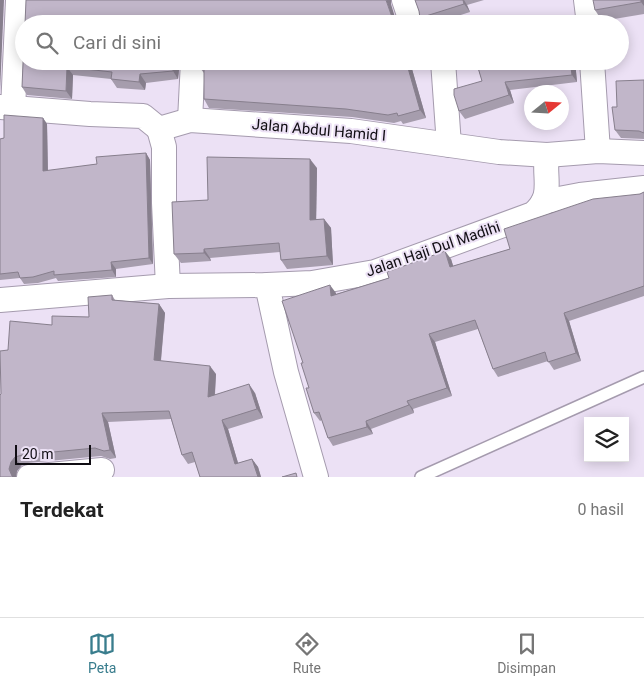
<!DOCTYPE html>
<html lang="id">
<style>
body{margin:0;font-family:Roboto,sans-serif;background:#f6f6f6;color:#222}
.controls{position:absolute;right:15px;bottom:15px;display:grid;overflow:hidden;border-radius:0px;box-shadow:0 2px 12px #0003}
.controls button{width:45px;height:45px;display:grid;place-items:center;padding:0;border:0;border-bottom:1px solid #e0e0e0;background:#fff;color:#222;font:25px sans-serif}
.compass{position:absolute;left:524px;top:85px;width:45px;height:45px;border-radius:50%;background:#fff;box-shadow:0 2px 12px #0003;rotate:72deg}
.scale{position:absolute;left:15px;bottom:12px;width:76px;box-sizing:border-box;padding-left:5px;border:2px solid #100d13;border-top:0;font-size:14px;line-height:18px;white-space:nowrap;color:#100d13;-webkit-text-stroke:4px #ece1f5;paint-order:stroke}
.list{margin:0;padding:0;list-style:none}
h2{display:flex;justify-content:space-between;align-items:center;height:65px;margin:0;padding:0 20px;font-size:21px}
h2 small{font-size:16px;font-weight:400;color:#767676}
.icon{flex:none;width:28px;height:28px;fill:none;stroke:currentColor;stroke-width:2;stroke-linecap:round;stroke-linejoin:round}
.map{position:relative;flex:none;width:644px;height:477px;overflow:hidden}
.search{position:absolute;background:#fff;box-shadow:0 2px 12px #0003;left:15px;right:15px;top:15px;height:55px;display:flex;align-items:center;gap:12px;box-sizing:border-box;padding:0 18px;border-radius:28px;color:#767676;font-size:19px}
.sheet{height:140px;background:#fff}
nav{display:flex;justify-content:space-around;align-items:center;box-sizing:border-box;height:70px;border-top:1px solid #e0e0e0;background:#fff;font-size:14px;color:#767676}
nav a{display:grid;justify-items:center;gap:2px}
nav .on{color:#397d8d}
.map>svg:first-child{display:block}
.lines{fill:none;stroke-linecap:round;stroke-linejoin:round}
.lane-casing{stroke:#a59bae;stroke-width:14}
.street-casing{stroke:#a59bae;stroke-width:26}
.lane{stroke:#fff;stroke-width:11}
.street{stroke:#fff;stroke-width:24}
.wall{fill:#a69dad}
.shaded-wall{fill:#877f8d}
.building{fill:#c1b6c9;stroke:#877f8d}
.labels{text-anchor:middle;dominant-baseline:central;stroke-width:4;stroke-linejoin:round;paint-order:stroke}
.street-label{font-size:15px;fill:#100d13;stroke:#ece1f5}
</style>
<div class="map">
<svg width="644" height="477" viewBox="0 0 644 477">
<rect width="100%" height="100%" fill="#ece1f5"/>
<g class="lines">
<defs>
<path id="lane" d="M 421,477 L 644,377"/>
<g id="street">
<path d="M 404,0 L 412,24"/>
<path d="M 586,0 L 589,24"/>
<path d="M 443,61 L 449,145"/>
<path d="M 592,61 L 598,151"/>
<path d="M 0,107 L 90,114 L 143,116 L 159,129"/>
<path d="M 13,109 L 18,0"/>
<path d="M 190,120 L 193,61"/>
<path d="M 159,129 L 190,120 L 351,131 L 499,152 L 547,155 L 598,151 L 644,153"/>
<path d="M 159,129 L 164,147 L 164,203 L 168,286"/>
<path d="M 543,202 L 580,195 L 644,188"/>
<path d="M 267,285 L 286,372 L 316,477"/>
<path d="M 0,300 L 168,286 L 267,285 L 312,283 L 375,272 L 533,214 C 555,196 543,178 547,155"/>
<path d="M 29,477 L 102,470"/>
</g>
</defs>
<use href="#lane" class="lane-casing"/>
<use href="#street" class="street-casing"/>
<use href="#lane" class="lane"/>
<use href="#street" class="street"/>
</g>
<g class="wall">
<path d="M 415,0 L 484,0 L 467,5 L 470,12 L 433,24 L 417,24 L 420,18 L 419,11 Z"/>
<path d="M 644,0 L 644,14 L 602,21 L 595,10 Z"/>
<path d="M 24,40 L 180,61 L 178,79 L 146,83 L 145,90 L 117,88 L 111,79 L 73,75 L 72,99 L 27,95 L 22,87 Z"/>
<path d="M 200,61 L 413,61 L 410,62 L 426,118 L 403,124 L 401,121 L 394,123 L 352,117 L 209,108 L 204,99 L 204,73 L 200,68 Z"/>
<path d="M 476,61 L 575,61 L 577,82 L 510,90 L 514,103 L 465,119 L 459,111 L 482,81 Z"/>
<path d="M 644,80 L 644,139 L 621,138 L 615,130 L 617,107 Z"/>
<path d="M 43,118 L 47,124 L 48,171 L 97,164 L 146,153 L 150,160 L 153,264 L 116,269 L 116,277 L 58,281 L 56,278 L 38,283 L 24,284 L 20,278 L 0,280 L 0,139 L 4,138 Z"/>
<path d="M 317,168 L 316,220 L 324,219 L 331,228 L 333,265 L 287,269 L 281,260 L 280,252 L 210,258 L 211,261 L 181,263 L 174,254 L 208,200 Z"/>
<path d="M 644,192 L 644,296 L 569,321 L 581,361 L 554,370 L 548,361 L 498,377 L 493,369 L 478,329 L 435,342 L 452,396 L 413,409 L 414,413 L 371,429 L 373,434 L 333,446 L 328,438 L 322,420 L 320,421 L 314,413 L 309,388 L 303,363 L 336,293 L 336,294 L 451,259 L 453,266 L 510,249 Z"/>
<path d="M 112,295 L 115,300 L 159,304 L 165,313 L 161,361 L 216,374 L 215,395 L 255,393 L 263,418 L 228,429 L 238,463 L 252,459 L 258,467 L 261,477 L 200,477 L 195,462 L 188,464 L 182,455 L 171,419 L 108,422 L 116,458 L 110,459 L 101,456 L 28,463 L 21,466 L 17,471 L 16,477 L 0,477 L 1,394 L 8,350 L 52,325 L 89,317 Z"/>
</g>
<g class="shaded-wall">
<path d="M 0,0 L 4,0 L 0,92 Z"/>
<path d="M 386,0 L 391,0 L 391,4 L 397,24 L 396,24 L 393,20 Z"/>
<path d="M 463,0 L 464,0 L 467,5 L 470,12 L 464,4 Z"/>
<path d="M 641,0 L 644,0 L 644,6 L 641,2 Z"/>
<path d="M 426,16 L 431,24 L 428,24 Z"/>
<path d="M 174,61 L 180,61 L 178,79 L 173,71 Z"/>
<path d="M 406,61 L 409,61 L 410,62 L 426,118 L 420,110 Z"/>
<path d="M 570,61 L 575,61 L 577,82 L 572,75 Z"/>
<path d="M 67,67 L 73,75 L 72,99 L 66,91 Z"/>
<path d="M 140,74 L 146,83 L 145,90 L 139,82 Z"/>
<path d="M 505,82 L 510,90 L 514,103 L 509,95 Z"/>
<path d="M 43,118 L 47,124 L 48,178 L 43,171 Z"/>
<path d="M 146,153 L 150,160 L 153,264 L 149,258 Z"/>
<path d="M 310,159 L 317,168 L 316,229 L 310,220 Z"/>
<path d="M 324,219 L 331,228 L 333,265 L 327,256 Z"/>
<path d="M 204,249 L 210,258 L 211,261 L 204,253 Z"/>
<path d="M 445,251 L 451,259 L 456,275 L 450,267 Z"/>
<path d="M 111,262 L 116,269 L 116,277 L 112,270 Z"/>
<path d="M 330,285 L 336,293 L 336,304 L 331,296 Z"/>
<path d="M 159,304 L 165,313 L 160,369 L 154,360 Z"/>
<path d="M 564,313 L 569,321 L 581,361 L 576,353 Z"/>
<path d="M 429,334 L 435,342 L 452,396 L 447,388 Z"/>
<path d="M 210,366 L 216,374 L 214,406 L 208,397 Z"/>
<path d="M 249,384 L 255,393 L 263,418 L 257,409 Z"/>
<path d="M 407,401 L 413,409 L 414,413 L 409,405 Z"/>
<path d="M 102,413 L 108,422 L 116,458 L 110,450 Z"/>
<path d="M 222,420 L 228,429 L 241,473 L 235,464 Z"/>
<path d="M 366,421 L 371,429 L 373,434 L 367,427 Z"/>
<path d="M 15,457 L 21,466 L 17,471 L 16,477 L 12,477 L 9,469 L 11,462 Z"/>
<path d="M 252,459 L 258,467 L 261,477 L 258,477 Z"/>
</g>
<g class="building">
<path d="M 26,0 L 386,0 L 393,20 L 396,24 L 25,24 Z"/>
<path d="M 415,0 L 463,0 L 464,4 L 426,16 L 428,24 L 417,24 L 420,18 L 419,11 Z"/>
<path d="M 593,0 L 641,0 L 641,2 L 595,10 Z"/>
<path d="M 24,40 L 24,61 L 174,61 L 173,71 L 140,74 L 139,82 L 111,79 L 112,72 L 67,67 L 66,91 L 22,87 Z"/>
<path d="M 200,61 L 406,61 L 420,110 L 398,116 L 397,113 L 388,115 L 346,109 L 204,99 L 204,68 L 200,68 Z"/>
<path d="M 476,61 L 570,61 L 572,75 L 505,82 L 509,95 L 459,111 L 454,95 L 454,89 L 482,81 Z"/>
<path d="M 644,80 L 644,133 L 639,131 L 615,130 L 612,107 L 617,107 L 616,81 Z"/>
<path d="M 4,115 L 43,118 L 43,171 L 97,164 L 96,157 L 146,153 L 149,258 L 111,262 L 112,270 L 54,275 L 54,271 L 33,277 L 20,278 L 18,272 L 0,274 L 0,139 L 4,138 Z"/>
<path d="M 207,157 L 310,159 L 310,220 L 324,219 L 327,256 L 281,260 L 279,243 L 204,249 L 204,253 L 174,254 L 172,202 L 208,200 Z"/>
<path d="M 644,192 L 644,286 L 564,313 L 576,353 L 548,362 L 545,352 L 493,369 L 475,320 L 429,334 L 447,388 L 407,401 L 409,405 L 366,421 L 367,427 L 328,438 L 319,412 L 314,413 L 306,388 L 309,388 L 301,363 L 303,363 L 282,301 L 330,285 L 331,296 L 389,278 L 387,272 L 445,251 L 450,267 L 510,249 L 504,229 L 593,199 L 640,194 Z"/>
<path d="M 112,295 L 112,300 L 159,304 L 154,360 L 210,366 L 208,397 L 249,384 L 257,409 L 222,420 L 235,464 L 252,459 L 258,477 L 200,477 L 192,452 L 182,455 L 169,411 L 102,413 L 110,450 L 104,451 L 95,448 L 22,455 L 15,457 L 11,462 L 9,469 L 12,476 L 13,477 L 0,477 L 0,395 L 1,394 L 0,351 L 8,350 L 10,321 L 52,325 L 52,316 L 89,317 L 88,297 Z"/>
<path d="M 296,473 L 297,477 L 282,477 Z"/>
</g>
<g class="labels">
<g class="street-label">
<text transform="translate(319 130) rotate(5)">Jalan Abdul Hamid I</text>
<text transform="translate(433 249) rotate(-19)">Jalan Haji Dul Madihi</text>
</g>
</g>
</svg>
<div class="controls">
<button><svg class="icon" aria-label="layers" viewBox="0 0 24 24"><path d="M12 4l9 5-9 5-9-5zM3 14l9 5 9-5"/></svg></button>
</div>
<svg class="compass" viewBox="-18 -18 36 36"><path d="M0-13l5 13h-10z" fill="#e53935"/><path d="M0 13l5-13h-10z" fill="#767676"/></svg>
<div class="scale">20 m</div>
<div class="search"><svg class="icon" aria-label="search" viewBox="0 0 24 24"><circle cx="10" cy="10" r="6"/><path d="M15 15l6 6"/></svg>Cari di sini</div>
</div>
<section class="sheet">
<h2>Terdekat<small>0 hasil</small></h2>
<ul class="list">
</ul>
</section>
<nav>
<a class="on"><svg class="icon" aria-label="map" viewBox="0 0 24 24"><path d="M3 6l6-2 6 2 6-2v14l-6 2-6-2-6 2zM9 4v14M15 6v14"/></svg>Peta</a>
<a><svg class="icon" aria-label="directions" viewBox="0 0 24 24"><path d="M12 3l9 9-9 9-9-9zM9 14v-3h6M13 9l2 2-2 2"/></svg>Rute</a>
<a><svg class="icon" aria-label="saved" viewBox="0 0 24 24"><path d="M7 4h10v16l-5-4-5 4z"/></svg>Disimpan</a>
</nav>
